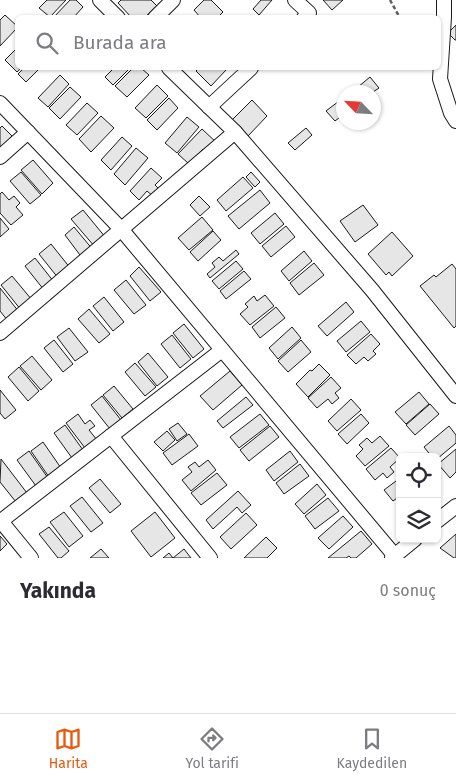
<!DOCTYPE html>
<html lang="tr">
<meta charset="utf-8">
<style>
body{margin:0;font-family:"Fira Sans",sans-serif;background:#f7f7f7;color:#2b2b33}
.controls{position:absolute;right:15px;bottom:15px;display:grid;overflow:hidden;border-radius:8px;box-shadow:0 1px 4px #0004}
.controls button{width:45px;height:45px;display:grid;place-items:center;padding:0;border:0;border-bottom:1px solid #e1e1e2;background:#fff;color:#2b2b33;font:25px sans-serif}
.compass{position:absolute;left:336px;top:85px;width:45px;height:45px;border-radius:50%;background:#fff;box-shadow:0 1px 4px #0004;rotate:295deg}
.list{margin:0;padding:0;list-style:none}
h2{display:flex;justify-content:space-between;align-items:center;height:65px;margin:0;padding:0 20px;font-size:21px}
h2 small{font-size:16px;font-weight:400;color:#7c7c81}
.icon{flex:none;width:28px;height:28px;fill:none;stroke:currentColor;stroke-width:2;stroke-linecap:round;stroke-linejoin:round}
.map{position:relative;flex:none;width:456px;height:558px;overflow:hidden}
.search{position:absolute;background:#fff;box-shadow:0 1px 4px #0004;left:15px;right:15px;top:15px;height:55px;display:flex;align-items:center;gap:12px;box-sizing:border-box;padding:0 18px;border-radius:8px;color:#7c7c81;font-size:19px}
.sheet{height:155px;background:#fff}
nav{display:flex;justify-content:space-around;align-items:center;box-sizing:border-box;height:70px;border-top:1px solid #e1e1e2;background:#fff;font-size:14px;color:#7c7c81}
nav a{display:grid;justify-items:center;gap:2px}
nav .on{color:#ea580c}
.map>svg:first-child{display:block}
.building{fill:#e6e6e6;stroke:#1a1a1a}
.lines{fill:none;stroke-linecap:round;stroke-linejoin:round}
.street-casing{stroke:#1a1a1a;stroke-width:16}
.path{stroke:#5f5f5f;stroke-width:2.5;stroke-dasharray:4 2.5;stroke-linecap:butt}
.street{stroke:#fff;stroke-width:14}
</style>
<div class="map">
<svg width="456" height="558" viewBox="0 0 456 558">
<rect width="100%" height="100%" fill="#fff"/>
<g class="building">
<path d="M 47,0 L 66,0 L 50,17 L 39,8 Z"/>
<path d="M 70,0 L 76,0 L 83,7 L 73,18 L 53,18 Z"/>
<path d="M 121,0 L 151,0 L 157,6 L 144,18 L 132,18 L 118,3 Z"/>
<path d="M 204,0 L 211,0 L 223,12 L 217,18 L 201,18 L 194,10 Z"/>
<path d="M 261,0 L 272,0 L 259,15 L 253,9 Z"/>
<path d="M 323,0 L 343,0 L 332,10 Z"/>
<path d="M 5,15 L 18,27 L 0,46 L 0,20 Z"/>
<path d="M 456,25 L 456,40 L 455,40 L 448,33 Z"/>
<path d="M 18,47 L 18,68 L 21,68 L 17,72 L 5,60 Z"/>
<path d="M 24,68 L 40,68 L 26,82 L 18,74 Z"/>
<path d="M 114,68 L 130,68 L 113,85 L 105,77 Z"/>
<path d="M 133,68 L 141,68 L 149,75 L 127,97 L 115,86 Z"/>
<path d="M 199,68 L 223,68 L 226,70 L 211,86 L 196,71 Z"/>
<path d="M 60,75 L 69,84 L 48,107 L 38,98 Z"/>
<path d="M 370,77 L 379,88 L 373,92 L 352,92 Z"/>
<path d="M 157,85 L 168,96 L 146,118 L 135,108 Z"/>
<path d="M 70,87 L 81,97 L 60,119 L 49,108 Z"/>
<path d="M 169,98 L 178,108 L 157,130 L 147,120 Z"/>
<path d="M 343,98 L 344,114 L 335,121 L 326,111 Z"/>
<path d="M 252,100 L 267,116 L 248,136 L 232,120 Z"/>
<path d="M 87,103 L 98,113 L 77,135 L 66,125 Z"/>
<path d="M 101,116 L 114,128 L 91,152 L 79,139 Z"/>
<path d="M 187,117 L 199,127 L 177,153 L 165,143 Z"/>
<path d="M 2,126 L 12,136 L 3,145 L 6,149 L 0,153 L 0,128 Z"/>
<path d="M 306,128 L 312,135 L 295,150 L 288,143 Z"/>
<path d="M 202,129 L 217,143 L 207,153 L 203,149 L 189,164 L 178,154 Z"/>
<path d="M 122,137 L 132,146 L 111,170 L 101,160 Z"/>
<path d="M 136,148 L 148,158 L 125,185 L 114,174 Z"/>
<path d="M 33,160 L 53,183 L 42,194 L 21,170 Z"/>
<path d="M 151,168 L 162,178 L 155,185 L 161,191 L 155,198 L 147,191 L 139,200 L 130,191 Z"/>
<path d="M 21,172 L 41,195 L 30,204 L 10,181 Z"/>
<path d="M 251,172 L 260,182 L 255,187 L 246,177 Z"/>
<path d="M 243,177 L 253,188 L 226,211 L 217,200 Z"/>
<path d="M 260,190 L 270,203 L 239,229 L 228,216 Z"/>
<path d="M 2,192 L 9,200 L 14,196 L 20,203 L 16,207 L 23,215 L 11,225 L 0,213 L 0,194 Z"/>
<path d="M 199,196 L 210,207 L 200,216 L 190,205 Z"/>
<path d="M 363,205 L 378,225 L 355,242 L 340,221 Z"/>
<path d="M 83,210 L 106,238 L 95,247 L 71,219 Z"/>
<path d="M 275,213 L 284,224 L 260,244 L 251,233 Z"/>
<path d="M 202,217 L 213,230 L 189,250 L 178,238 Z"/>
<path d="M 0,218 L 9,229 L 0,237 Z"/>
<path d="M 286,226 L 295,237 L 271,257 L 262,246 Z"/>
<path d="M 74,227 L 94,251 L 83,259 L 65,235 Z"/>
<path d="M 213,231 L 221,240 L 198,261 L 190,252 Z"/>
<path d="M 392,232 L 413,256 L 392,276 L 389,272 L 386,275 L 368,254 Z"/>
<path d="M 51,244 L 71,269 L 59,279 L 39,254 Z"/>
<path d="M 236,250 L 239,254 L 210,278 L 207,274 L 215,267 L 212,263 L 219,257 L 223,261 Z"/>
<path d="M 304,251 L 312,261 L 289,281 L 281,271 Z"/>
<path d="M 35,258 L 54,282 L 44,290 L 25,266 Z"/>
<path d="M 236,261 L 243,269 L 219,289 L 212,281 Z"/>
<path d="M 314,263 L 324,275 L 299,295 L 290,283 Z"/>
<path d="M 452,264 L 456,269 L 456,326 L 454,328 L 420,286 L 434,275 L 436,277 Z"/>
<path d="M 139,267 L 161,292 L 150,301 L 130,276 Z"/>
<path d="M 244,271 L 251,279 L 226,299 L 220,291 Z"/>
<path d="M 12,276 L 32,300 L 21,310 L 1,285 Z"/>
<path d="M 126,280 L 146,305 L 134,314 L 114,290 Z"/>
<path d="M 0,288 L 19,312 L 8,321 L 0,311 Z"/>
<path d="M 265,295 L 274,306 L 250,325 L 240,314 L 248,307 L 245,304 L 254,296 L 257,301 Z"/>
<path d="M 104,297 L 124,322 L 113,331 L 93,306 Z"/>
<path d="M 346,302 L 354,312 L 327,336 L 318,326 Z"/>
<path d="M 276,307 L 285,318 L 260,338 L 252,327 Z"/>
<path d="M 89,309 L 110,334 L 99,343 L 78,319 Z"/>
<path d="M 361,321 L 370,332 L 346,352 L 337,341 Z"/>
<path d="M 184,324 L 204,349 L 193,358 L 173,333 Z"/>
<path d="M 292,327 L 301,338 L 278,359 L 269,348 Z"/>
<path d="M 69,328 L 88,352 L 75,361 L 57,337 Z"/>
<path d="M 371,334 L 380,344 L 373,351 L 376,354 L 368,361 L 364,357 L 356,364 L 347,355 Z"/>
<path d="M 172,335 L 191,359 L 180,368 L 161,344 Z"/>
<path d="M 54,340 L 73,364 L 63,372 L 44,348 Z"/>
<path d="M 301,340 L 311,352 L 288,372 L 278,361 Z"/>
<path d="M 148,353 L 168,377 L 157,386 L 138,362 Z"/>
<path d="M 32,356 L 52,380 L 41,390 L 20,366 Z"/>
<path d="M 135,363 L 156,387 L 145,396 L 125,372 Z"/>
<path d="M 319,364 L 330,375 L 308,397 L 296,384 L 310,370 L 312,371 Z"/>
<path d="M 19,367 L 39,391 L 28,401 L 8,377 Z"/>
<path d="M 230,371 L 242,385 L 213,410 L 200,396 Z"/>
<path d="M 331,377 L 341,388 L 335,393 L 339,398 L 332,404 L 328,399 L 317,408 L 308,398 Z"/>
<path d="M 114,386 L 133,409 L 122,418 L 103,395 Z"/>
<path d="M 0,390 L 16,410 L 5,419 L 0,413 Z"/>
<path d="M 419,392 L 429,404 L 406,424 L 395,412 Z"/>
<path d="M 102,396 L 121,420 L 110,429 L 91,405 Z"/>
<path d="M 246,397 L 253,405 L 223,428 L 217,421 Z"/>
<path d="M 351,399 L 361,410 L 337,431 L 328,421 Z"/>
<path d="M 430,404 L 439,414 L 415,435 L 406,425 Z"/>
<path d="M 78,414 L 85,424 L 90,420 L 95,426 L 89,430 L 97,440 L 85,448 L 66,423 Z"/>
<path d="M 260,414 L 269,425 L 239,448 L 230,437 Z"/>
<path d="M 361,414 L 369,423 L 347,444 L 338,434 Z"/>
<path d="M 178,423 L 187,434 L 177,441 L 169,429 Z"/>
<path d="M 65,425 L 83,450 L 72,458 L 54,433 Z"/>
<path d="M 270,426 L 279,437 L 249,461 L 240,450 Z"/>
<path d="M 449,426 L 456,435 L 456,443 L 437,459 L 437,457 L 432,457 L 424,447 Z"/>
<path d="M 167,431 L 175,440 L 163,451 L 154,442 Z"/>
<path d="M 189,434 L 198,446 L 172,465 L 163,453 Z"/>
<path d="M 380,436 L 389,446 L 365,466 L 356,456 L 363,449 L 359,445 L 367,438 L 372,443 Z"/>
<path d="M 43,442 L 61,468 L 49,477 L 31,451 Z"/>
<path d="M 391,448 L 400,458 L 390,467 L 394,472 L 387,478 L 383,473 L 375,480 L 366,469 Z"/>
<path d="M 456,449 L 456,472 L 450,478 L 438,464 Z"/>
<path d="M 29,451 L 48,478 L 36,486 L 17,460 Z"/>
<path d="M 290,451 L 298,462 L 274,481 L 266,470 Z"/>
<path d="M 1,459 L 27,493 L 16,502 L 0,482 Z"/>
<path d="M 208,460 L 216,470 L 191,491 L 182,480 L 192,472 L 188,467 L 195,462 L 199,467 Z"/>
<path d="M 300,464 L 309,476 L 284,494 L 276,483 Z"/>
<path d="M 217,473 L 227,485 L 201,505 L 191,493 Z"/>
<path d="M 400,478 L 400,496 L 393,501 L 384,490 Z"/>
<path d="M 100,479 L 121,504 L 110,513 L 89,488 Z"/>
<path d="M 317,484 L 326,495 L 304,514 L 295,504 Z"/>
<path d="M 238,491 L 251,505 L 242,513 L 237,507 L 213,529 L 206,520 Z"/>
<path d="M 82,497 L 103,523 L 91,532 L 70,506 Z"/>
<path d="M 328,498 L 339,511 L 315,529 L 305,516 Z"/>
<path d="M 64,512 L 83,536 L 69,547 L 50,522 Z"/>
<path d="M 155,512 L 175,538 L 151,557 L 131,531 Z"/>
<path d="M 246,513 L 257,525 L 231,549 L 220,537 Z"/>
<path d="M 343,516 L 353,527 L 329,549 L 318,538 Z"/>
<path d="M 49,527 L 69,551 L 61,558 L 58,558 L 39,534 Z"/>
<path d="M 361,531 L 372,544 L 356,558 L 351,558 L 349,556 L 346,558 L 328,558 Z"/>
<path d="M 456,534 L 456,558 L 454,558 L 440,548 Z"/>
<path d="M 0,536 L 7,544 L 0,551 Z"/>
<path d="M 266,537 L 277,548 L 267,558 L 244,558 Z"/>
<path d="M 101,549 L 109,558 L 90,558 Z"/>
<path d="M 184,549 L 191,558 L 163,558 L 169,553 L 173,558 Z"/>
</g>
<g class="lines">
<defs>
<g id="street">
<path d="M 100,0 L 118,18"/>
<path d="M 295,0 L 309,13 L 304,18"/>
<path d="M 444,0 L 444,17 L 440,79 L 451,113 L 456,121"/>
<path d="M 155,18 L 173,0"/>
<path d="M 169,68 L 235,132 L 372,290 L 456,396"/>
<path d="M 0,103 L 121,229 L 395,556"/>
<path d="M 209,107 L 251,68"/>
<path d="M 0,157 L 28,132"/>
<path d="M 0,333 L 235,132"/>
<path d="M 111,436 L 210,558"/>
<path d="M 0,520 L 31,558"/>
<path d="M 1,521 L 222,350"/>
<path d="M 437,521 L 456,506"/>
<path d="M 392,558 L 415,539"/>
</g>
</defs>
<use href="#street" class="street-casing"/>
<path class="path" d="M 390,0 L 400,18"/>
<use href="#street" class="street"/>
</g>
</svg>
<div class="controls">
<button><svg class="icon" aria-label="locate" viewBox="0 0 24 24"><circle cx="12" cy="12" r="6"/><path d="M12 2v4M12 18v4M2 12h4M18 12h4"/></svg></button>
<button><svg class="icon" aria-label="layers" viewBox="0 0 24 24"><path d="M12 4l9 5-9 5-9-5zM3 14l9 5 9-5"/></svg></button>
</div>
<svg class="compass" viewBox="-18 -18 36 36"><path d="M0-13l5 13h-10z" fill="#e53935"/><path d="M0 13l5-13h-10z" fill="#7c7c81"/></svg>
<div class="search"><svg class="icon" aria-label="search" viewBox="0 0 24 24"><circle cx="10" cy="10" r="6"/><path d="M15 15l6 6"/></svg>Burada ara</div>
</div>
<section class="sheet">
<h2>Yakında<small>0 sonuç</small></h2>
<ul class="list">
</ul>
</section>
<nav>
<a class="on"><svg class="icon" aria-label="map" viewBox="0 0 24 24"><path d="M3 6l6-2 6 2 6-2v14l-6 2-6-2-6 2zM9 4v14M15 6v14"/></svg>Harita</a>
<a><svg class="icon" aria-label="directions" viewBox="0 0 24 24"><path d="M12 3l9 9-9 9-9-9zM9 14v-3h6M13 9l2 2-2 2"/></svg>Yol tarifi</a>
<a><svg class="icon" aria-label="saved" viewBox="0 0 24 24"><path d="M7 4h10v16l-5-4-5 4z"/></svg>Kaydedilen</a>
</nav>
